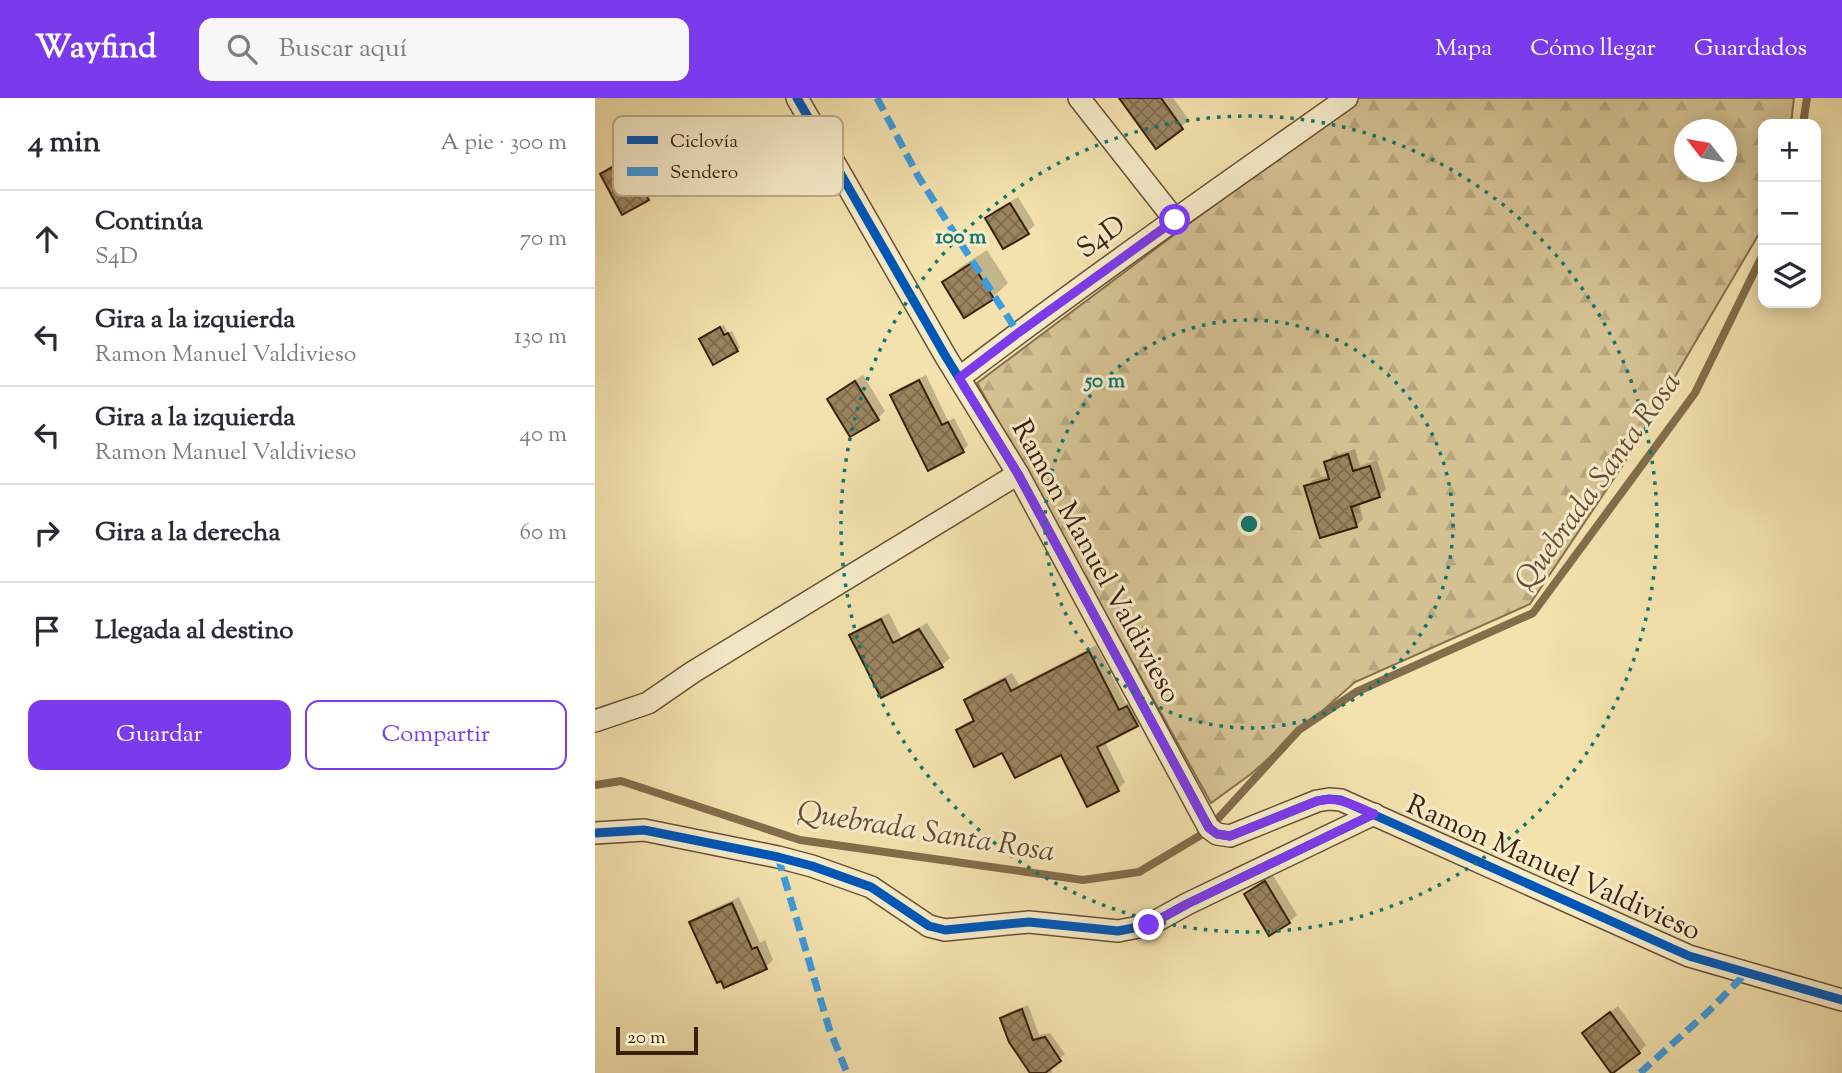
<!DOCTYPE html>
<html lang="es">
<meta charset="utf-8">
<style>
body{margin:0;font-family:"Sorts Mill Goudy",serif;background:#f7f7f7;color:#2b2b33}
.controls{position:absolute;right:21px;top:21px;display:grid;overflow:hidden;border-radius:14px;box-shadow:0 4px 18px #0003}
.controls button{width:63px;height:63px;display:grid;place-items:center;padding:0;border:0;border-bottom:2px solid #e1e1e2;background:#fff;color:#2b2b33;font:35px sans-serif}
.compass{position:absolute;left:1079px;top:21px;width:63px;height:63px;border-radius:50%;background:#fff;box-shadow:0 4px 18px #0003;rotate:301deg}
.scale{position:absolute;left:21px;bottom:18px;width:82px;box-sizing:border-box;padding-left:7px;border:4px solid #3a200a;border-top:0;font-size:19px;line-height:24px;white-space:nowrap;color:#3a200a;-webkit-text-stroke:5px #f7ecca;paint-order:stroke}
.stop{position:absolute;width:21px;height:21px;margin:-16px;border:5px solid #7c3aed;border-radius:50%;background:#fff}
.stop.end{background:#7c3aed;border-color:#fff;box-shadow:0 2px 7px #0008}
.list{margin:0;padding:0;list-style:none}
h2{display:flex;justify-content:space-between;align-items:center;height:91px;margin:0;padding:0 28px;font-size:30px}
h2 small{font-size:23px;font-weight:400;color:#7c7c81}
.list li{display:grid;grid-template-columns:46px 1fr auto;gap:21px;align-items:center;box-sizing:border-box;height:98px;padding:0 28px;border-top:2px solid #e1e1e2}
.list b{display:block;font-size:26px;white-space:nowrap}
.list p{margin:0;font-size:23px;white-space:nowrap;color:#7c7c81}
.list em{font-size:23px;font-style:normal;color:#7c7c81}
.actions{display:flex;gap:14px;padding:21px 28px}
.actions a{flex:1;padding:16px 0;border:2px solid #7c3aed;border-radius:14px;text-align:center;font-size:24px;color:#7c3aed}
.actions .main{background:#7c3aed;color:#fff}
.icon{flex:none;width:38px;height:38px;fill:none;stroke:currentColor;stroke-width:2;stroke-linecap:round;stroke-linejoin:round}
.map{position:relative;flex:none;width:1247px;height:975px;overflow:hidden}
header{display:flex;align-items:center;gap:42px;box-sizing:border-box;height:98px;padding:0 35px;background:#7c3aed;color:#fff}
header strong{font-size:33px}
nav{display:flex;gap:38px;margin-inline-start:auto;font-size:24px}
.search{width:490px;height:63px;background:#f7f7f7;display:flex;align-items:center;gap:18px;box-sizing:border-box;padding:0 24px;border-radius:14px;color:#7c7c81;font-size:26px}
main{display:flex}
aside{flex:1;background:#fff}
.map>svg:first-child{display:block}
.forest{fill:url(#forest-firs);stroke:#87704e;stroke-width:2;fill-rule:evenodd}
.shadow{fill:#0003}
.lines{fill:none;stroke-linecap:round;stroke-linejoin:round}
.stream{stroke:#836d4b;stroke-width:8}
.building{fill:url(#building-cross-hatch);stroke:#3a200a;stroke-width:2}
.street-casing{stroke:#685033;stroke-width:24}
.street{stroke:#f7ecca;stroke-width:21}
.quiet{stroke:#3e9bde;stroke-width:7;stroke-dasharray:14 7;stroke-linecap:butt}
.cycleway-casing{stroke:#f7ecca;stroke-width:13}
.cycleway{stroke:#0057b8;stroke-width:9}
.route{stroke:#7c3aed;stroke-width:9}
.ring{fill:none;stroke:#0f766e;stroke-width:3.5;stroke-dasharray:3.5 7}
.labels{text-anchor:middle;dominant-baseline:central;stroke-width:6;stroke-linejoin:round;paint-order:stroke}
.street-label{font-size:28px;fill:#3a200a;stroke:#f7ecca}
.water-label{font-size:30px;font-style:italic;fill:#654d30;stroke:#f7ecca}
.key{fill:#f7ecca;stroke:#beaf90;stroke-width:2}
.key-label{font-size:19px;fill:#3a200a}
.centre{fill:#0f766e;stroke:#f7ecca;stroke-width:3.5}
.ring-label{font-size:21px;text-anchor:middle;font-weight:bold;fill:#0f766e;stroke:#f7ecca;stroke-width:6;stroke-linejoin:round;paint-order:stroke}
</style>
<header>
<strong>Wayfind</strong>
<div class="search"><svg class="icon" aria-label="search" viewBox="0 0 24 24"><circle cx="10" cy="10" r="6"/><path d="M15 15l6 6"/></svg>Buscar aquí</div>
<nav><a>Mapa</a><a>Cómo llegar</a><a>Guardados</a></nav>
</header>
<main>
<aside>
<h2>4 min<small>A pie · 300 m</small></h2>
<ul class="list">
<li><svg class="icon" aria-label="ahead" viewBox="0 0 24 24"><path d="M12 20V5M6 11l6-6 6 6"/></svg><div><b>Continúa</b><p>S4D</p></div><em>70 m</em></li>
<li><svg class="icon" aria-label="left" viewBox="0 0 24 24"><path d="M17 20v-9H6M10 6l-5 5 5 5"/></svg><div><b>Gira a la izquierda</b><p>Ramon Manuel Valdivieso</p></div><em>130 m</em></li>
<li><svg class="icon" aria-label="left" viewBox="0 0 24 24"><path d="M17 20v-9H6M10 6l-5 5 5 5"/></svg><div><b>Gira a la izquierda</b><p>Ramon Manuel Valdivieso</p></div><em>40 m</em></li>
<li><svg class="icon" aria-label="right" viewBox="0 0 24 24"><path d="M7 20v-9h11M14 6l5 5-5 5"/></svg><div><b>Gira a la derecha</b></div><em>60 m</em></li>
<li><svg class="icon" aria-label="arrive" viewBox="0 0 24 24"><path d="M6 21V4h12l-3 4 3 4H6"/></svg><div><b>Llegada al destino</b></div></li>
</ul>
<div class="actions"><a class="main">Guardar</a><a>Compartir</a></div>
</aside>
<div class="map">
<svg width="1247" height="975" viewBox="0 0 1247 975">
<defs>
<pattern id="forest-firs" width="22" height="20" patternUnits="userSpaceOnUse" patternTransform="scale(1.75)"><rect width="22" height="20" fill="#d4c192"/><path d="M5 1l3.5 6h-7zM16 11l3.5 6h-7z" fill="#b7a67d"/></pattern>
<pattern id="building-cross-hatch" width="8" height="8" patternUnits="userSpaceOnUse" patternTransform="scale(1.75)"><rect width="8" height="8" fill="#9a855f"/><path d="M0 0l8 8M0 8l8-8" fill="none" stroke="#7f6c4d"/></pattern>
</defs>
<rect width="100%" height="100%" fill="#f3e2ae"/>
<filter id="stains"><feTurbulence type="fractalNoise" baseFrequency=".00286" numOctaves="4"/><feColorMatrix values="0 0 0 0 .2 0 0 0 0 .09 0 0 0 0 .02 0 0 0 .5 -.17"/></filter>
<radialGradient id="worn" r=".72"><stop offset=".6" stop-color="#630" stop-opacity="0"/><stop offset="1" stop-color="#630" stop-opacity=".3"/></radialGradient>
<path class="forest" d="M 761,0 L 1199,0 L 1196,26 L 1168,26 L 1168,129 L 1028,367 L 935,506 L 760,584 L 656,676 L 616,705 L 382,285 ZM 1090,32 L 1132,32 L 1132,74 L 1090,74 Z"/>
<g class="shadow">
<path d="M 526,0 L 578,0 L 594,22 L 562,48 Z"/>
<path d="M 39,55 L 60,93 L 53,100 L 28,114 L 7,77 L 14,69 Z"/>
<path d="M 423,99 L 440,127 L 432,134 L 392,120 L 399,113 Z"/>
<path d="M 392,152 L 413,185 L 398,199 L 370,217 L 349,185 L 364,170 Z"/>
<path d="M 129,227 L 133,235 L 137,233 L 145,249 L 142,252 L 106,241 Z"/>
<path d="M 268,277 L 290,313 L 283,320 L 256,337 L 234,301 L 241,294 Z"/>
<path d="M 331,277 L 353,323 L 359,320 L 373,347 L 368,353 L 297,297 L 303,291 Z"/>
<path d="M 760,351 L 765,368 L 782,362 L 791,391 L 784,398 L 764,404 L 768,421 L 761,428 L 711,389 L 718,382 L 735,377 L 731,365 L 738,358 Z"/>
<path d="M 294,515 L 306,539 L 332,525 L 355,560 L 347,567 L 287,598 L 256,538 L 264,530 Z"/>
<path d="M 501,547 L 531,606 L 540,602 L 549,620 L 542,627 L 510,644 L 530,684 L 523,691 L 493,707 L 467,655 L 408,652 L 363,633 L 370,625 L 380,621 L 371,602 L 378,595 L 417,575 L 424,587 Z"/>
<path d="M 678,777 L 702,817 L 694,824 L 651,796 L 658,789 Z"/>
<path d="M 144,799 L 165,845 L 170,842 L 178,862 L 171,869 L 96,825 L 103,818 Z"/>
<path d="M 433,907 L 444,937 L 455,935 L 470,956 L 455,968 L 457,975 L 437,975 L 407,920 L 412,915 Z"/>
<path d="M 1023,908 L 1051,947 L 1044,954 L 997,928 Z"/>
</g>
<g class="lines">
<g class="stream">
<path d="M 1208,26 L 1212,0"/>
<path d="M 0,687 L 26,683 L 205,742 L 488,782 L 544,774 L 611,734"/>
<path d="M 618,726 L 704,632 L 761,594 L 938,515 L 1100,295 L 1168,156"/>
</g>
</g>
<g class="building">
<path d="M 524,0 L 566,0 L 588,31 L 561,51 Z"/>
<path d="M 32,61 L 54,102 L 27,117 L 5,76 Z"/>
<path d="M 415,105 L 434,136 L 408,151 L 390,120 Z"/>
<path d="M 377,165 L 399,201 L 369,220 L 347,184 Z"/>
<path d="M 125,229 L 129,237 L 133,235 L 143,253 L 118,267 L 104,241 Z"/>
<path d="M 324,282 L 347,327 L 353,324 L 369,354 L 333,373 L 295,297 Z"/>
<path d="M 260,283 L 284,322 L 255,339 L 232,301 Z"/>
<path d="M 753,356 L 758,373 L 775,368 L 785,399 L 756,409 L 762,429 L 725,440 L 709,388 L 734,381 L 729,364 Z"/>
<path d="M 286,521 L 298,545 L 324,531 L 348,569 L 286,600 L 254,537 Z"/>
<path d="M 494,553 L 524,612 L 532,608 L 543,628 L 502,649 L 524,693 L 492,709 L 466,657 L 420,680 L 407,655 L 379,669 L 361,632 L 379,623 L 369,602 L 410,581 L 416,593 Z"/>
<path d="M 670,783 L 695,825 L 674,838 L 649,796 Z"/>
<path d="M 137,805 L 157,851 L 162,849 L 172,871 L 129,890 L 126,883 L 122,885 L 94,824 Z"/>
<path d="M 427,911 L 438,942 L 450,939 L 466,963 L 450,975 L 435,975 L 414,944 L 405,920 Z"/>
<path d="M 1015,914 L 1045,955 L 1018,975 L 1016,975 L 987,935 Z"/>
</g>
<g class="lines">
<defs>
<g id="street">
<path d="M 202,0 L 351,259 L 423,376 L 614,730 L 622,736 L 635,738 L 722,703 L 734,701 L 746,702 L 1094,858 L 1247,902"/>
<path d="M 484,0 L 580,122"/>
<path d="M 364,280 C 491,183 622,92 752,0"/>
<path d="M 0,623 L 53,605 L 98,574 L 423,376"/>
<path d="M 0,735 L 49,732 L 183,759 L 217,768 L 276,789 L 334,828 L 350,832 L 434,824 L 523,833 L 554,827 L 592,806 L 779,716"/>
</g>
</defs>
<use href="#street" class="street-casing"/>
<use href="#street" class="street"/>
<g class="quiet">
<path d="M 282,0 L 323,78 L 423,235"/>
<path d="M 183,759 L 234,930 L 252,975"/>
<path d="M 1045,975 L 1115,912 L 1151,875"/>
</g>
<defs>
<g id="cycleway">
<path d="M 202,0 L 351,259 L 423,376 L 614,730 L 622,736 L 635,738 L 722,703 L 734,701 L 746,702 L 1094,858 L 1247,902"/>
<path d="M 0,735 L 49,732 L 183,759 L 217,768 L 276,789 L 334,828 L 350,832 L 434,824 L 523,833 L 554,827 L 592,806 L 779,716"/>
</g>
</defs>
<use href="#cycleway" class="cycleway-casing"/>
<use href="#cycleway" class="cycleway"/>
</g>
<g class="lines">
<path class="route" d="M 554,827 L 592,806 L 779,716 C 758,707 745,698 722,703 L 635,738 L 622,736 L 614,730 L 423,376 L 364,280 L 423,235 L 580,122"/>
</g>
<g class="ring">
<circle cx="654" cy="426" r="204"/>
<circle cx="654" cy="426" r="408"/>
</g>
<g class="labels">
<g class="street-label">
<text transform="translate(507 140) rotate(-36)">S4D</text>
<text transform="translate(500 464) rotate(61)">Ramon Manuel Valdivieso</text>
<text transform="translate(958 771) rotate(24)">Ramon Manuel Valdivieso</text>
</g>
<g class="water-label">
<text transform="translate(1004 384) rotate(-54)">Quebrada Santa Rosa</text>
<text transform="translate(331 735) rotate(9)">Quebrada Santa Rosa</text>
</g>
</g>
<rect x="18" y="18" width="230" height="80" rx="10" class="key"/>
<rect x="32" y="38" width="31" height="8" fill="#0057b8"/>
<rect x="32" y="69" width="31" height="9" fill="#3e9bde"/>
<g class="key-label">
<text x="75" y="49">Ciclovía</text>
<text x="75" y="80">Sendero</text>
</g>
<circle cx="654" cy="426" r="10" class="centre"/>
<g class="ring-label">
<text x="366" y="145">100 m</text>
<text x="510" y="289">50 m</text>
</g>
<rect width="100%" height="100%" filter="url(#stains)"/>
<rect width="100%" height="100%" fill="url(#worn)"/>
</svg>
<div class="controls">
<button>+</button>
<button>−</button>
<button><svg class="icon" aria-label="layers" viewBox="0 0 24 24"><path d="M12 4l9 5-9 5-9-5zM3 14l9 5 9-5"/></svg></button>
</div>
<svg class="compass" viewBox="-18 -18 36 36"><path d="M0-13l5 13h-10z" fill="#e53935"/><path d="M0 13l5-13h-10z" fill="#7c7c81"/></svg>
<div class="scale">20 m</div>
<div class="stop" style="left:580px;top:122px"></div>
<div class="stop end" style="left:554px;top:827px"></div>
</div>
</main>
